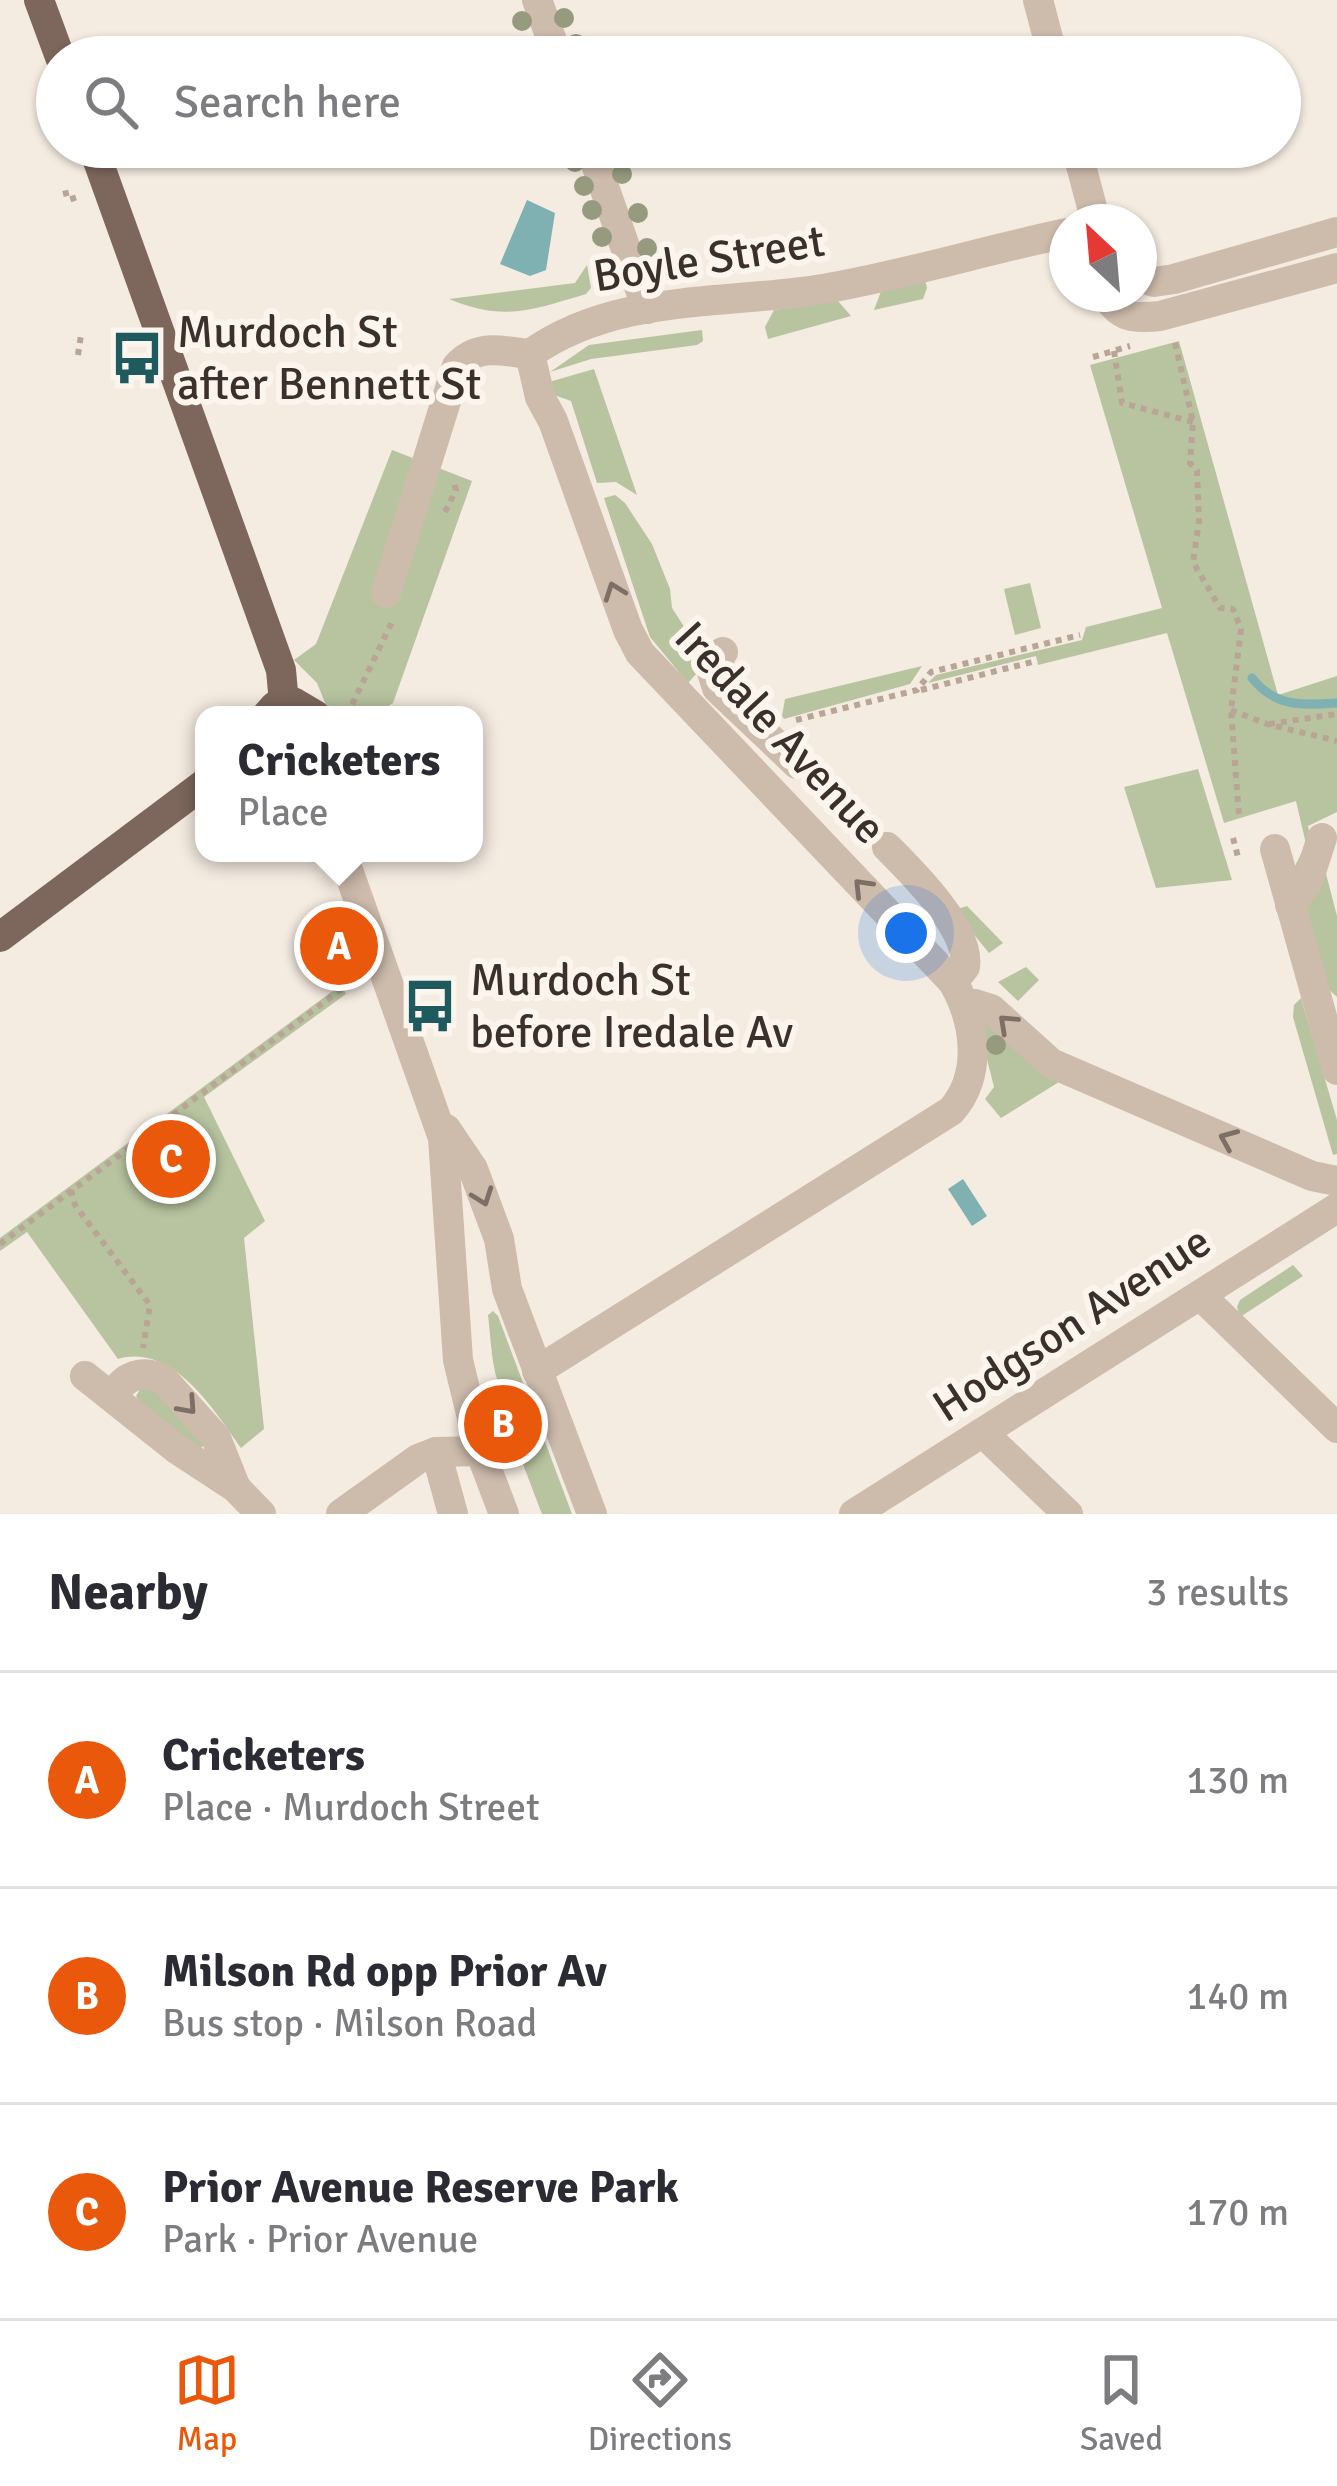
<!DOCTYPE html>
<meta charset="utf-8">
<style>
body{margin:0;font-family:Signika,sans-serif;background:#f7f7f7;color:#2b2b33}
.compass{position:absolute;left:1049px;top:204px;width:108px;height:108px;border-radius:50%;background:#fff;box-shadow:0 3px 9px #0004;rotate:334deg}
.you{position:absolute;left:906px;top:933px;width:42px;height:42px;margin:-30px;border:9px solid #fff;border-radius:50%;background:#1a73e8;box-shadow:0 0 0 18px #1a73e833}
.badge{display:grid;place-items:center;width:78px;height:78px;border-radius:50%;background:#ea580c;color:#fff;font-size:39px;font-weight:700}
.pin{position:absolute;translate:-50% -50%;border:6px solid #fff;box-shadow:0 3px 12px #0006}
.popup{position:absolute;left:195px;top:706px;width:288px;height:156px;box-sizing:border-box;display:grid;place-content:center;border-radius:24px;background:#fff;filter:drop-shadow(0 3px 9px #0005);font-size:39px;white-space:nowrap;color:#7c7c81}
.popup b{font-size:45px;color:#2b2b33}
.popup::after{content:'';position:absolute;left:50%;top:100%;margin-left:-24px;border:24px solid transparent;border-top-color:#fff}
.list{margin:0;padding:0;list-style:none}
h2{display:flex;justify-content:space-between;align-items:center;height:156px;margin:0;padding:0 48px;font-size:51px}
h2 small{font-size:39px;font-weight:400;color:#7c7c81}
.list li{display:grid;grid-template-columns:78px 1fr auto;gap:36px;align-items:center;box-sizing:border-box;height:216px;padding:0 48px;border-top:3px solid #e1e1e2}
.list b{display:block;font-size:45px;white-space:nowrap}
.list p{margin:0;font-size:39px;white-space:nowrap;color:#7c7c81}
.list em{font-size:39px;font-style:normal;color:#7c7c81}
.icon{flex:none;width:66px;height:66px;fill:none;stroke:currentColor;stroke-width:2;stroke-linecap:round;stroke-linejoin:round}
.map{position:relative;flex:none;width:1337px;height:1514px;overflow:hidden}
.search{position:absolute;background:#fff;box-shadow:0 3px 9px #0004;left:36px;right:36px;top:36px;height:132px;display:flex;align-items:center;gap:30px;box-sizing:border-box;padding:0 42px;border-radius:66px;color:#7c7c81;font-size:45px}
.sheet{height:804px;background:#fff}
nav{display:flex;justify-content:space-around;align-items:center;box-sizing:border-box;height:168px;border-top:3px solid #e1e1e2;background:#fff;font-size:33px;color:#7c7c81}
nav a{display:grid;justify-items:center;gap:6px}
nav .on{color:#ea580c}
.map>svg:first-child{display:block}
.green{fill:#b8c4a0}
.water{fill:#7fb0b2}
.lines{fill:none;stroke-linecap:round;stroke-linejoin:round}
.stream{stroke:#7fb0b2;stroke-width:9}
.path{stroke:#b9a596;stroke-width:6;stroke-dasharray:6 6;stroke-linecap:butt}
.minor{stroke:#cdbbac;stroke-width:30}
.major{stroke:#7d675c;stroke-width:30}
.tree{fill:#969b7f}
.oneway{stroke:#7d6f65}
.labels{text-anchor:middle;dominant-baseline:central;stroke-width:12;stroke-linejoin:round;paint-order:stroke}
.street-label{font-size:45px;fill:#3b302b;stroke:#fbf5ee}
.poi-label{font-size:45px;fill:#3b302b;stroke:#fbf5ee;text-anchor:start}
</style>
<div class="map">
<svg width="1337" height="1514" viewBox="0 0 1337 1514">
<rect width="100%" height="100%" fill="#f4ebe1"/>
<g class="green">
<path d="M 587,265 L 591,288 L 586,294 C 532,310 504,322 449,299 L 575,283 Z"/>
<path d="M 925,279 L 927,288 L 923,299 L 874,310 L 883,286 Z"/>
<path d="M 838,301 L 851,316 L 768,339 L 765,327 L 774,310 Z"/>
<path d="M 702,330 L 703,341 L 697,345 L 591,359 L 550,372 L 589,345 Z"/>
<path d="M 1179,341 L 1278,695 L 1337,676 L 1337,812 L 1308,826 L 1312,845 L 1303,873 L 1292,872 L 1306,844 L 1296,801 L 1224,823 L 1167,633 L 1038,665 L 1036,656 L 928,683 L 936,675 L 1082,640 L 1086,627 L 1162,608 L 1090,365 Z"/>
<path d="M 594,369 L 637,495 L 616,482 L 597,483 L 571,401 L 551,394 L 549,382 Z"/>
<path d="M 392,450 L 472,481 L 393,703 L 376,715 L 330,715 L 317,683 L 294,660 L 316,644 Z"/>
<path d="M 615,495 L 625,503 L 652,544 L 670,589 L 672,608 L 707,662 L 688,683 L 650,637 L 604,498 Z"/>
<path d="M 1030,583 L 1041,628 L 1015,635 L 1004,589 Z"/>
<path d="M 922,666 L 910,684 L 784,719 L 782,716 L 785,699 Z"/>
<path d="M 1198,769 L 1232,880 L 1156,888 L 1124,787 Z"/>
<path d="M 1324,866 L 1337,916 L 1337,997 L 1325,986 L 1303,902 Z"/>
<path d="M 967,906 L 1003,943 L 989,953 L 954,910 Z"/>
<path d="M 1026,967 L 1039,980 L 1018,1001 L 998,982 Z"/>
<path d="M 342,984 L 346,994 L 204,1097 L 265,1221 L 244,1238 L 264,1429 L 241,1448 C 214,1410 173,1343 118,1359 L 27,1232 L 0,1251 L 0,1238 Z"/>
<path d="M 1301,998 L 1337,1120 L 1337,1154 L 1333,1155 L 1293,1017 L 1294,1005 Z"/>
<path d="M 983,1017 L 1059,1082 L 1001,1118 L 985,1099 L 994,1087 L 984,1047 Z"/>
<path d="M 1293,1265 L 1303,1276 L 1240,1317 L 1237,1307 L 1240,1300 Z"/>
<path d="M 493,1311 L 498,1316 L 572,1514 L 542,1514 L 540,1509 L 518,1451 L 529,1427 C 522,1402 509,1409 501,1391 C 491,1367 491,1339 488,1315 Z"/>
<path d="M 141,1388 L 153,1390 L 205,1444 L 200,1449 L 141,1406 L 136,1396 Z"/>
</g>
<g class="water">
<path d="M 527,200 L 555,213 L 546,270 L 530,276 L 500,264 Z"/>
<path d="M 963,1179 L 987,1216 L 972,1226 L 948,1189 Z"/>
</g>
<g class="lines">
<path class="stream" d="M 1252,678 C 1276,708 1302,705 1337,703"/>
<g class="path">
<path d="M 63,194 L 71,192 L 75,204"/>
<path d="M 1175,343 L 1193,422 L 1190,463 L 1197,471 L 1199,522 L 1193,562 L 1220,608 L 1233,609 L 1241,629 L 1231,710 L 1239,816"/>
<path d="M 1114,351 L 1122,403 L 1193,422"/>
<path d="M 78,355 L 81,335"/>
<path d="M 1093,357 L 1130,346"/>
<path d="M 445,512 L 456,490 L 453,480"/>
<path d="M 921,690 L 1032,662"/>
<path d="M 1231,710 L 1267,724 L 1337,741"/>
<path d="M 347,715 L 392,622"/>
<path d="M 796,720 L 917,690 L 931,672 L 1080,635"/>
<path d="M 1269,724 L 1337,714"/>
<path d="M 1233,838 L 1238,857"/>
<path d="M 71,1190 L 75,1205 L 150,1305 L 143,1348"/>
<path d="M 0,1244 L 350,983"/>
</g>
<g class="minor">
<path d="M 537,0 L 558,57"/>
<path d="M 1038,0 L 1053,57"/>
<path d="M 590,147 L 647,309"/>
<path d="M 1076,147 L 1096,222"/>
<path d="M 1139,277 L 1154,282 L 1174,279 L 1337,232"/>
<path d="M 1105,294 C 1120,318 1133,319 1160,316 L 1337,268"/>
<path d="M 530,354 L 540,397 L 553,421 L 628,630 L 640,653 L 953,982 C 976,1022 983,1075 951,1111 L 537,1371"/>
<path d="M 386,593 L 457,366 C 478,343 501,351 530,354 C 616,293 724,305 823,289 C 905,275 986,250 1067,233"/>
<path d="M 723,652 L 711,669 L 717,688 L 797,764"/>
<path d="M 887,847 C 912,872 971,930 965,967 L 953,982"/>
<path d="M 1275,849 L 1337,1070"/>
<path d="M 342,853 L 443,1138 L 458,1360 L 480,1451 L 504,1514"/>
<path d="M 1290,905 L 1307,884 L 1322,838"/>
<path d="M 966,1006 L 975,1004 L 991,1009 L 1051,1063 L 1312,1176 L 1337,1181"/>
<path d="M 446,1129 L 473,1169 L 499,1239 L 507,1289 L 592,1514"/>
<path d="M 1200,1295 L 1337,1428"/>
<path d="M 85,1376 L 178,1450 L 236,1488 L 261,1514"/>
<path d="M 114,1396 C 123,1375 144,1369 163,1379 L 216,1438 L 236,1488"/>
<path d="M 984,1434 L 1068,1514"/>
<path d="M 436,1452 L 453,1514"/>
<path d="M 341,1514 L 418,1459 L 436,1452 L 480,1451"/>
<path d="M 854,1514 L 1337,1208"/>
</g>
<g class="major">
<path d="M 39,0 L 60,57"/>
<path d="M 93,147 L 281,670 L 284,703"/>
<path d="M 267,715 L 275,706 L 293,702 L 315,715"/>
<path d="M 0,937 L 204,784"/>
</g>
</g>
<g class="tree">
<circle cx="564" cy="18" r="10"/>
<circle cx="522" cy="21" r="10"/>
<circle cx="576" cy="44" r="10"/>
<circle cx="575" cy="162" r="10"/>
<circle cx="622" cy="174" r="10"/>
<circle cx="584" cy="186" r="10"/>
<circle cx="592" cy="210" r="10"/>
<circle cx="638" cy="213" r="10"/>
<circle cx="602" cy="237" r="10"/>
<circle cx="647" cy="248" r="10"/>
<circle cx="996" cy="1045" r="10"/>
</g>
<defs><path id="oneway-chevron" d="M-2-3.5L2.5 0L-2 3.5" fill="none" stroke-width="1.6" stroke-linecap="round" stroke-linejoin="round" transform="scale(3)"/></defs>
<g class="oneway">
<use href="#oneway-chevron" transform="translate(614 591) rotate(-110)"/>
<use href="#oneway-chevron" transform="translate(862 887) rotate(-134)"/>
<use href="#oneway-chevron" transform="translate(1007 1023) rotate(-137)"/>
<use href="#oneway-chevron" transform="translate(1228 1139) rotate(-157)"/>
<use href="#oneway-chevron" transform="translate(483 1197) rotate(70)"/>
<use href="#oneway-chevron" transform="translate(188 1406) rotate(48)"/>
</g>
<defs>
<symbol id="bus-bare" viewBox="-9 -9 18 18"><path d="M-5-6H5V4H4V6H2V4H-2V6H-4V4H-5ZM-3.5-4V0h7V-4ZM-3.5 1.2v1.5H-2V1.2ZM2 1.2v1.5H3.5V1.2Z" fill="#1f5a5e" stroke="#fbf5ee" stroke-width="2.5" paint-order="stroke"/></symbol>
</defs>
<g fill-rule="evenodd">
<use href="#bus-bare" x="99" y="320" width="76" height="76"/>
<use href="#bus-bare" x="392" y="968" width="76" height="76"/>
</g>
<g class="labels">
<g class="street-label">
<text transform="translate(709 259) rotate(-9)">Boyle Street</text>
<text transform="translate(780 733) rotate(47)">Iredale Avenue</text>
<text transform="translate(1072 1324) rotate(-33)">Hodgson Avenue</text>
</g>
<g class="poi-label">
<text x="177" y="332">Murdoch St<tspan x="177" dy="52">after Bennett St</tspan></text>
<text x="470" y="980">Murdoch St<tspan x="470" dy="52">before Iredale Av</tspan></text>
</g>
</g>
</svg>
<svg class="compass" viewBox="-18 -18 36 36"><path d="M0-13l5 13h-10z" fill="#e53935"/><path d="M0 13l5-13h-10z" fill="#7c7c81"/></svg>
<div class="you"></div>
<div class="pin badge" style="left:339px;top:946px">A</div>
<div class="popup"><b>Cricketers</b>Place</div>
<div class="pin badge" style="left:503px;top:1424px">B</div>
<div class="pin badge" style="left:171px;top:1159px">C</div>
<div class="search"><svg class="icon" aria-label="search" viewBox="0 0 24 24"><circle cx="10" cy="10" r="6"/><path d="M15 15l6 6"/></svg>Search here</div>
</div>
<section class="sheet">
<h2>Nearby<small>3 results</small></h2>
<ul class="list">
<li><span class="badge">A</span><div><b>Cricketers</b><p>Place · Murdoch Street</p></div><em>130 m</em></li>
<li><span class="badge">B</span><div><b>Milson Rd opp Prior Av</b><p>Bus stop · Milson Road</p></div><em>140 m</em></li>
<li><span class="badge">C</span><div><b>Prior Avenue Reserve Park</b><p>Park · Prior Avenue</p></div><em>170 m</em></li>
</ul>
</section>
<nav>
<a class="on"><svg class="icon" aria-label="map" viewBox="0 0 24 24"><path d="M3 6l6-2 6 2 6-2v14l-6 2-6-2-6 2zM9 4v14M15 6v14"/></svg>Map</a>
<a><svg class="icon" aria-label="directions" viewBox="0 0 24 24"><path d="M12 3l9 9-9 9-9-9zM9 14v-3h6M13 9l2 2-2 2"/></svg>Directions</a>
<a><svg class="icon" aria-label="saved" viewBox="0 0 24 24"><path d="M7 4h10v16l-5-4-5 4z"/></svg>Saved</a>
</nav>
